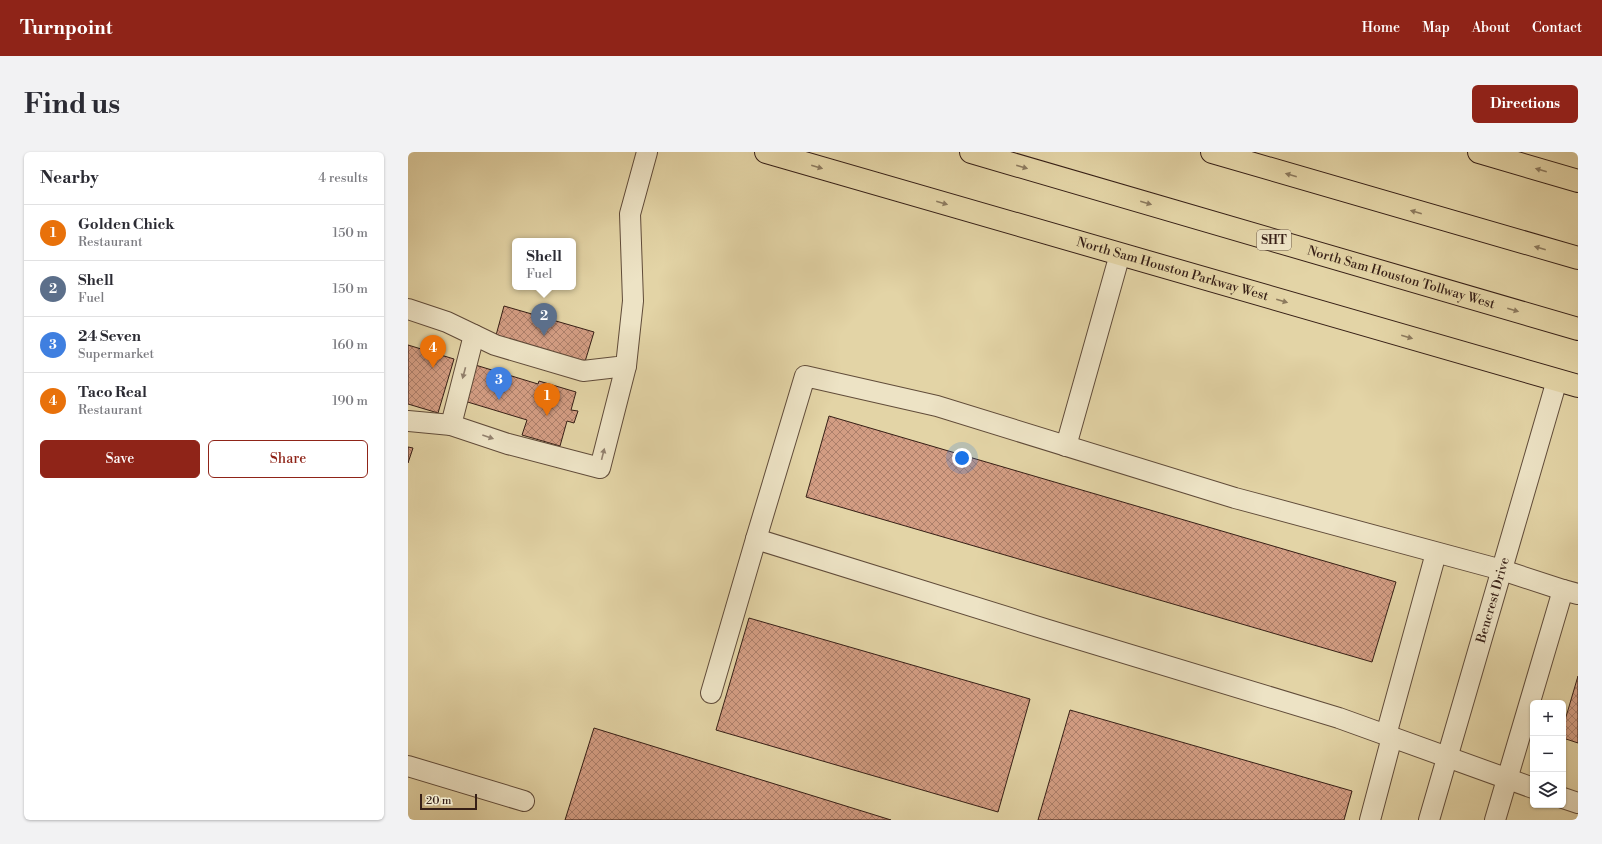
<!DOCTYPE html>
<meta charset="utf-8">
<style>
body{margin:0;font-family:"Libre Bodoni",serif;background:#f2f2f3;color:#2b2b33}
.controls{position:absolute;right:12px;bottom:12px;display:grid;overflow:hidden;border-radius:6px;box-shadow:0 1px 3px #0004}
.controls button{width:36px;height:36px;display:grid;place-items:center;padding:0;border:0;border-bottom:1px solid #e1e1e2;background:#fff;color:#2b2b33;font:20px sans-serif}
.scale{position:absolute;left:12px;bottom:10px;width:57px;box-sizing:border-box;padding-left:4px;border:2px solid #361f16;border-top:0;font-size:11px;line-height:14px;white-space:nowrap;color:#361f16;-webkit-text-stroke:3px #ede3c5;paint-order:stroke}
.you{position:absolute;left:554px;top:306px;width:14px;height:14px;margin:-10px;border:3px solid #fff;border-radius:50%;background:#1a73e8;box-shadow:0 0 0 6px #1a73e833}
.badge{display:grid;place-items:center;width:26px;height:26px;border-radius:50%;background:#8f2418;color:#fff;font-size:13px;font-weight:700}
.pin{position:absolute;translate:-50% -33px;filter:drop-shadow(0 1px 2px #0008)}
.pin::after{content:'';position:absolute;top:21px;width:14px;height:12px;background:inherit;clip-path:polygon(0 0,100% 0,50% 100%)}
.popup{position:absolute;left:104px;top:86px;width:64px;height:52px;box-sizing:border-box;display:grid;place-content:center;border-radius:6px;background:#fff;filter:drop-shadow(0 1px 3px #0005);font-size:13px;white-space:nowrap;color:#7c7c81}
.popup b{font-size:15px;color:#2b2b33}
.popup::after{content:'';position:absolute;left:50%;top:100%;margin-left:-8px;border:8px solid transparent;border-top-color:#fff}
.list{margin:0;padding:0;list-style:none}
h2{display:flex;justify-content:space-between;align-items:center;height:52px;margin:0;padding:0 16px;font-size:17px}
h2 small{font-size:13px;font-weight:400;color:#7c7c81}
.list li{display:grid;grid-template-columns:26px 1fr auto;gap:12px;align-items:center;box-sizing:border-box;height:56px;padding:0 16px;border-top:1px solid #e1e1e2}
.list b{display:block;font-size:15px;white-space:nowrap}
.list p{margin:0;font-size:13px;white-space:nowrap;color:#7c7c81}
.list em{font-size:13px;font-style:normal;color:#7c7c81}
.actions{display:flex;gap:8px;padding:12px 16px}
.actions a{flex:1;padding:9px 0;border:1px solid #8f2418;border-radius:6px;text-align:center;font-size:14px;color:#8f2418}
.actions .main{background:#8f2418;color:#fff}
.icon{flex:none;width:22px;height:22px;fill:none;stroke:currentColor;stroke-width:2;stroke-linecap:round;stroke-linejoin:round}
.map{position:relative;flex:none;width:1170px;height:668px;overflow:hidden;border-radius:6px}
header{display:flex;align-items:center;gap:24px;box-sizing:border-box;height:56px;padding:0 20px;background:#8f2418;color:#fff}
header strong{font-size:19px}
nav{display:flex;gap:22px;margin-inline-start:auto;font-size:14px}
.intro{display:flex;align-items:center;justify-content:space-between;box-sizing:border-box;height:96px;padding:0 24px}
h1{margin:0;font-size:28px}
.button{padding:10px 18px;border-radius:6px;background:#8f2418;color:#fff;font-size:14px;font-weight:700}
main{display:flex;gap:24px;padding:0 24px}
aside{flex:1;background:#fff;border-radius:6px;box-shadow:0 1px 3px #0004}
.map>svg:first-child{display:block}
.building{fill:url(#building-cross-hatch);stroke:#361f16}
.lines{fill:none;stroke-linecap:round;stroke-linejoin:round}
.minor-casing{stroke:#614c3a;stroke-width:22}
.major-casing{stroke:#361f16;stroke-width:24}
.highway-casing{stroke:#361f16;stroke-width:24}
.minor{stroke:#ede3c5;stroke-width:20}
.major{stroke:#e3d4a6;stroke-width:22}
.highway{stroke:#e3d4a6;stroke-width:22}
.oneway{fill:#8c7a5e}
.oneway2{fill:#92816e}
.labels{text-anchor:middle;dominant-baseline:central;stroke-width:3.5;stroke-linejoin:round;paint-order:stroke}
.shield{fill:#ede3c5;stroke:#6d5a4a;stroke-width:1}
.shield-label{font-size:12px;font-weight:bold;fill:#361f16}
.street-label{font-size:13px;fill:#361f16;stroke:#ede3c5}
</style>
<header>
<strong>Turnpoint</strong>
<nav><a>Home</a><a>Map</a><a>About</a><a>Contact</a></nav>
</header>
<div class="intro"><h1>Find us</h1><a class="button">Directions</a></div>
<main>
<aside>
<h2>Nearby<small>4 results</small></h2>
<ul class="list">
<li><span class="badge" style="background:#e8710a">1</span><div><b>Golden Chick</b><p>Restaurant</p></div><em>150 m</em></li>
<li><span class="badge" style="background:#5c6f8a">2</span><div><b>Shell</b><p>Fuel</p></div><em>150 m</em></li>
<li><span class="badge" style="background:#3f7fe0">3</span><div><b>24 Seven</b><p>Supermarket</p></div><em>160 m</em></li>
<li><span class="badge" style="background:#e8710a">4</span><div><b>Taco Real</b><p>Restaurant</p></div><em>190 m</em></li>
</ul>
<div class="actions"><a class="main">Save</a><a>Share</a></div>
</aside>
<div class="map">
<svg width="1170" height="668" viewBox="0 0 1170 668">
<defs>
<pattern id="building-cross-hatch" width="8" height="8" patternUnits="userSpaceOnUse"><rect width="8" height="8" fill="#d39d83"/><path d="M0 0l8 8M0 8l8-8" fill="none" stroke="#ac7f6a"/></pattern>
</defs>
<rect width="100%" height="100%" fill="#e3d4a6"/>
<filter id="stains"><feTurbulence type="fractalNoise" baseFrequency=".005" numOctaves="4"/><feColorMatrix values="0 0 0 0 .2 0 0 0 0 .09 0 0 0 0 .02 0 0 0 .5 -.17"/></filter>
<radialGradient id="worn" r=".72"><stop offset=".6" stop-color="#630" stop-opacity="0"/><stop offset="1" stop-color="#630" stop-opacity=".3"/></radialGradient>
<g class="building">
<path d="M 96,154 L 186,180 L 176,213 L 87,187 Z"/>
<path d="M 0,193 L 46,207 L 30,261 L 0,252 Z"/>
<path d="M 64,212 L 130,232 L 131,229 L 168,240 L 163,258 L 170,259 L 166,271 L 159,269 L 152,294 L 114,283 L 119,268 L 53,248 Z"/>
<path d="M 421,264 L 988,430 L 964,510 L 398,345 Z"/>
<path d="M 0,295 L 5,296 L 0,311 Z"/>
<path d="M 341,466 L 622,547 L 590,660 L 308,578 Z"/>
<path d="M 1170,524 L 1170,591 L 1155,586 L 1155,575 Z"/>
<path d="M 662,558 L 944,639 L 936,668 L 630,668 Z"/>
<path d="M 186,576 L 483,668 L 157,668 Z"/>
</g>
<g class="lines">
<defs>
<g id="minor">
<path d="M 0,157 L 39,170 L 87,193 L 175,219 L 218,214 L 225,149 L 222,62 L 239,0"/>
<path d="M 0,269 L 43,273 L 100,292 L 192,316 L 218,214"/>
<path d="M 43,273 L 66,183"/>
<path d="M 658,294 L 712,102"/>
<path d="M 303,541 L 348,387"/>
<path d="M 978,583 L 1028,401"/>
<path d="M 0,614 L 116,649"/>
<path d="M 1125,636 L 931,566 L 637,477 L 348,387 L 397,224 L 529,254 L 827,346 L 1094,418 L 1155,438"/>
<path d="M 1155,646 L 1170,651"/>
<path d="M 962,668 L 984,585"/>
<path id="s1" d="M 1021,668 L 1149,228"/>
<path d="M 1087,668 L 1155,438 L 1170,442"/>
</g>
<g id="major">
<path id="s2" d="M 358,0 L 1170,234"/>
<path d="M 1071,0 L 1170,29"/>
</g>
<g id="highway">
<path id="s3" d="M 563,0 L 1170,177"/>
<path d="M 804,0 L 1170,106"/>
</g>
</defs>
<use href="#minor" class="minor-casing"/>
<use href="#major" class="major-casing"/>
<use href="#highway" class="highway-casing"/>
<use href="#minor" class="minor"/>
<use href="#major" class="major"/>
<use href="#highway" class="highway"/>
</g>
<defs><path id="oneway-solid" d="M-6-.8H1V-3.2L6.5 0L1 3.2V.8H-6Z"/></defs>
<g class="oneway">
<use href="#oneway-solid" transform="translate(409 15) rotate(16)"/>
<use href="#oneway-solid" transform="translate(614 15) rotate(16)"/>
<use href="#oneway-solid" transform="translate(1133 18) rotate(-164)"/>
<use href="#oneway-solid" transform="translate(883 23) rotate(-164)"/>
<use href="#oneway-solid" transform="translate(534 51) rotate(16)"/>
<use href="#oneway-solid" transform="translate(738 51) rotate(16)"/>
<use href="#oneway-solid" transform="translate(1008 60) rotate(-164)"/>
<use href="#oneway-solid" transform="translate(1132 96) rotate(-164)"/>
<use href="#oneway-solid" transform="translate(874 149) rotate(16)"/>
<use href="#oneway-solid" transform="translate(1105 158) rotate(16)"/>
<use href="#oneway-solid" transform="translate(999 185) rotate(16)"/>
</g>
<g class="oneway2">
<use href="#oneway-solid" transform="translate(56 221) rotate(105)"/>
<use href="#oneway-solid" transform="translate(80 285) rotate(19)"/>
<use href="#oneway-solid" transform="translate(195 302) rotate(-76)"/>
</g>
<g class="labels">
<rect class="shield" x="849" y="78" width="34" height="20" rx="3"/>
<g class="shield-label">
<text x="866" y="88">SHT</text>
</g>
<g class="street-label">
<text stroke="none"><textPath href="#s2" startOffset="423">North Sam Houston Parkway West</textPath></text>
<text stroke="none"><textPath href="#s3" startOffset="448">North Sam Houston Tollway West</textPath></text>
<text stroke="none"><textPath href="#s1" startOffset="229">Bencrest Drive</textPath></text>
</g>
</g>
<rect width="100%" height="100%" filter="url(#stains)"/>
<rect width="100%" height="100%" fill="url(#worn)"/>
</svg>
<div class="controls">
<button>+</button>
<button>−</button>
<button><svg class="icon" aria-label="layers" viewBox="0 0 24 24"><path d="M12 4l9 5-9 5-9-5zM3 14l9 5 9-5"/></svg></button>
</div>
<div class="scale">20 m</div>
<div class="you"></div>
<div class="pin badge" style="left:139px;top:264px;background:#e8710a">1</div>
<div class="pin badge" style="left:136px;top:184px;background:#5c6f8a">2</div>
<div class="popup"><b>Shell</b>Fuel</div>
<div class="pin badge" style="left:91px;top:248px;background:#3f7fe0">3</div>
<div class="pin badge" style="left:25px;top:216px;background:#e8710a">4</div>
</div>
</main>
